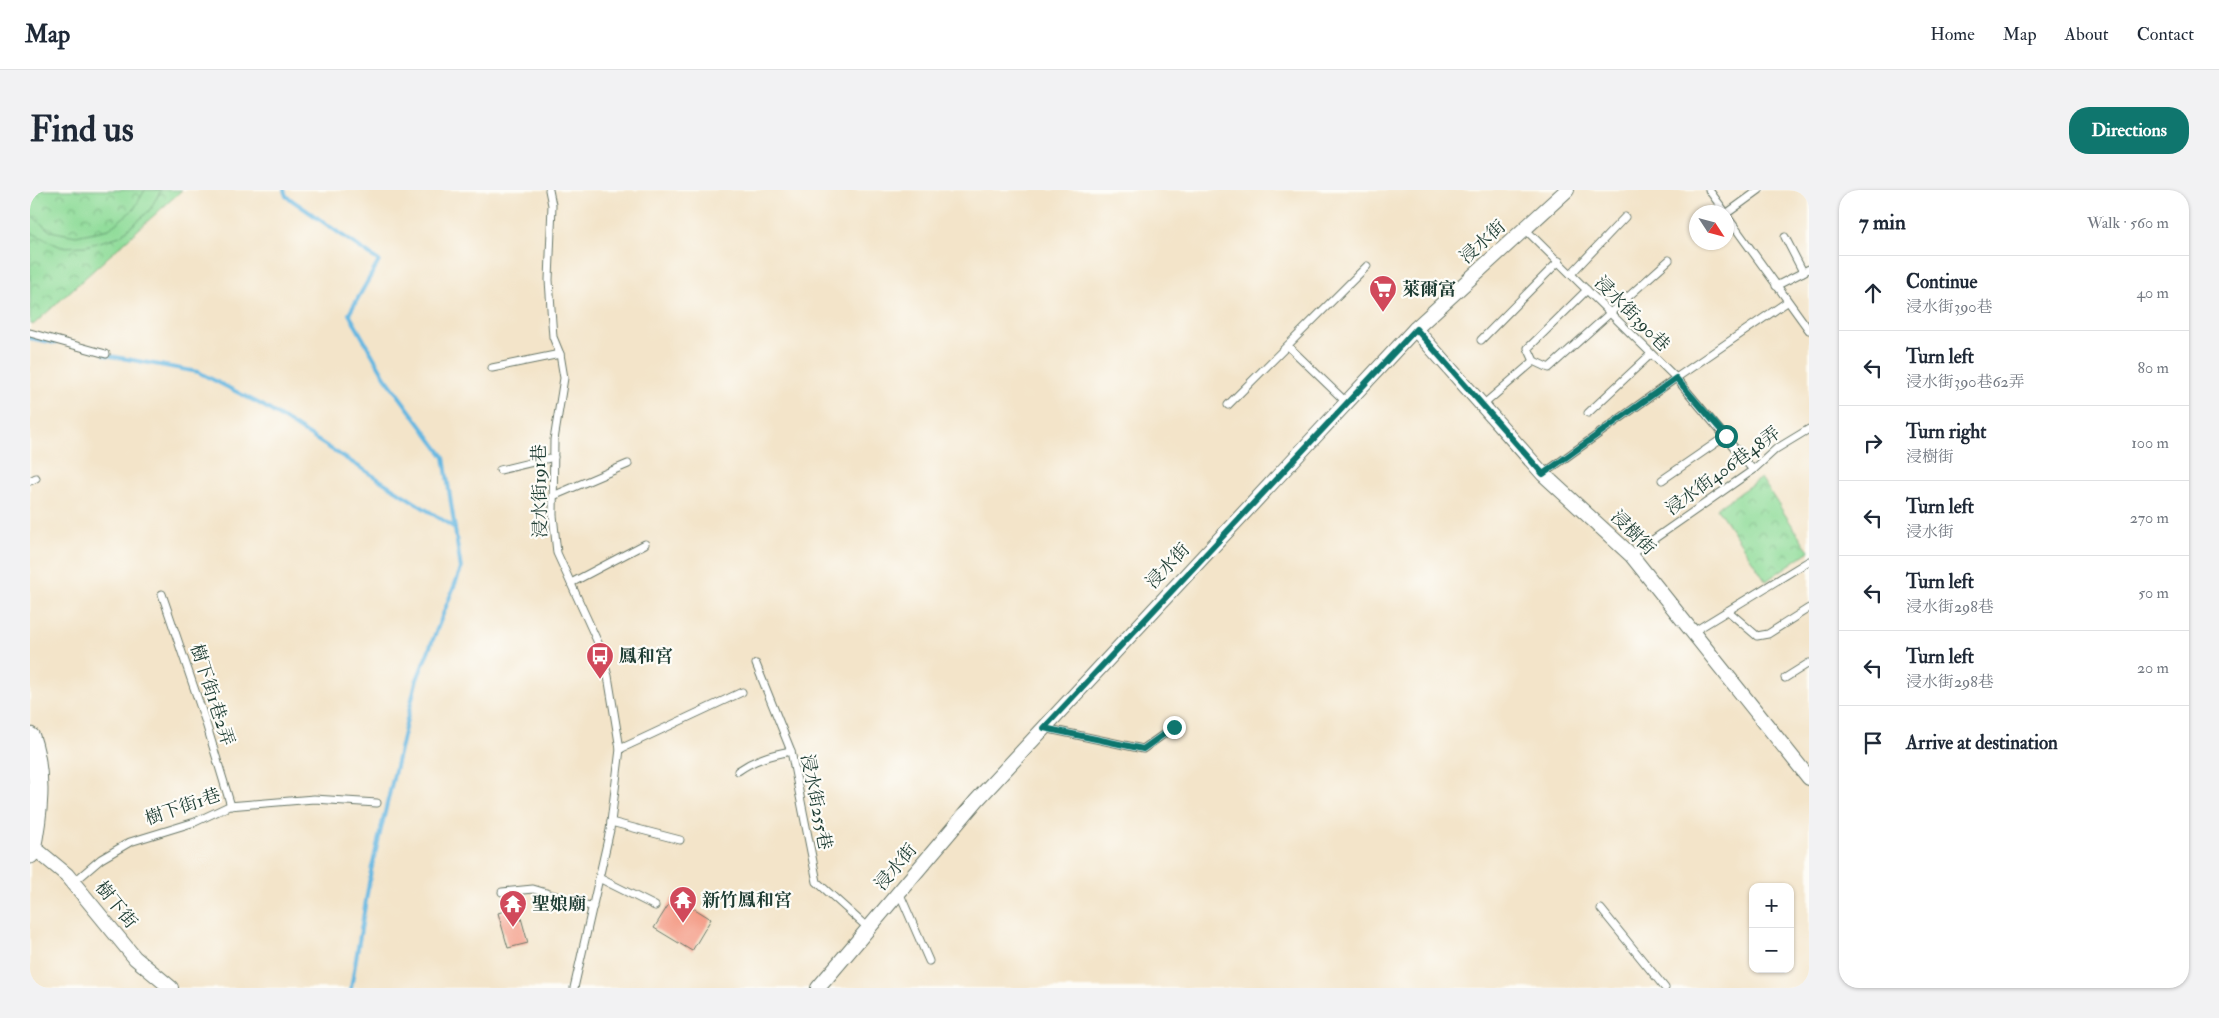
<!DOCTYPE html>
<meta charset="utf-8">
<style>
body{margin:0;font-family:"IM FELL Double Pica","Noto Serif TC",serif;background:#f2f2f3;color:#1f2937}
.controls{position:absolute;right:15px;bottom:15px;display:grid;overflow:hidden;border-radius:10px;box-shadow:0 1px 4px #0004}
.controls button{width:45px;height:45px;display:grid;place-items:center;padding:0;border:0;border-bottom:1px solid #e0e1e3;background:#fff;color:#1f2937;font:25px sans-serif}
.compass{position:absolute;left:1659px;top:15px;width:45px;height:45px;border-radius:50%;background:#fff;box-shadow:0 1px 4px #0004;rotate:126deg}
.stop{position:absolute;width:15px;height:15px;margin:-11px;border:4px solid #0f766e;border-radius:50%;background:#fff}
.stop.end{background:#0f766e;border-color:#fff;box-shadow:0 1px 5px #0008}
.list{margin:0;padding:0;list-style:none}
h2{display:flex;justify-content:space-between;align-items:center;height:65px;margin:0;padding:0 20px;font-size:21px}
h2 small{font-size:16px;font-weight:400;color:#747a83}
.list li{display:grid;grid-template-columns:32px 1fr auto;gap:15px;align-items:center;box-sizing:border-box;height:75px;padding:0 20px;border-top:1px solid #e0e1e3}
.list b{display:block;font-size:19px;white-space:nowrap}
.list p{margin:0;font-size:16px;white-space:nowrap;color:#747a83}
.list em{font-size:16px;font-style:normal;color:#747a83}
.icon{flex:none;width:28px;height:28px;fill:none;stroke:currentColor;stroke-width:2;stroke-linecap:round;stroke-linejoin:round}
.map{position:relative;flex:none;width:1779px;height:798px;overflow:hidden;border-radius:20px}
header{display:flex;align-items:center;gap:30px;box-sizing:border-box;height:70px;padding:0 25px;background:#fff;border-bottom:1px solid #e0e1e3}
header strong{font-size:24px}
nav{display:flex;gap:28px;margin-inline-start:auto;font-size:18px}
.intro{display:flex;align-items:center;justify-content:space-between;box-sizing:border-box;height:120px;padding:0 30px}
h1{margin:0;font-size:35px}
.button{padding:12px 22px;border-radius:20px;background:#0f766e;color:#fff;font-size:18px;font-weight:700}
main{display:flex;gap:30px;padding:0 30px}
aside{flex:1;background:#fff;border-radius:20px;box-shadow:0 1px 4px #0004}
.map>svg:first-child{display:block}
.park{fill:url(#park-crowns);stroke:#578c66}
.pitch{fill:#8fdc99;stroke:#578c66}
.lines{fill:none;stroke-linecap:round;stroke-linejoin:round}
.stream{stroke:#66b7e1;stroke-width:4}
.building{fill:#f49d88}
.lane-casing{stroke:#697768;stroke-width:9}
.street-casing{stroke:#697768;stroke-width:16}
.secondary-casing{stroke:#697768;stroke-width:21}
.lane{stroke:#fff;stroke-width:7}
.street{stroke:#fff;stroke-width:14}
.secondary{stroke:#fff;stroke-width:19}
.route{stroke:#0f766e;stroke-width:6}
.labels{text-anchor:middle;dominant-baseline:central;stroke-width:4.5;stroke-linejoin:round;paint-order:stroke}
.street-label{font-size:18px;fill:#1f3d34;stroke:#fdfcf7}
.poi-label{font-size:18px;font-weight:bold;fill:#1f3d34;stroke:#fdfcf7;text-anchor:start}
</style>
<header>
<strong>Map</strong>
<nav><a>Home</a><a>Map</a><a>About</a><a>Contact</a></nav>
</header>
<div class="intro"><h1>Find us</h1><a class="button">Directions</a></div>
<main>
<div class="map">
<svg width="1779" height="798" viewBox="0 0 1779 798">
<defs>
<pattern id="park-crowns" width="20" height="18" patternUnits="userSpaceOnUse" patternTransform="scale(1.25)"><rect width="20" height="18" fill="#8fdc99"/><path d="M2 6a3 3 0 1 1 6 0M12 15a3 3 0 1 1 6 0" fill="none" stroke="#74b47e"/></pattern>
</defs>
<rect width="100%" height="100%" fill="#fdfcf7"/>
<filter id="ink" filterUnits="userSpaceOnUse"><feTurbulence type="fractalNoise" baseFrequency=".02" numOctaves="2"/><feDisplacementMap in="SourceGraphic" scale="10" xChannelSelector="R" yChannelSelector="G"/><feConvolveMatrix kernelMatrix="1 2 1 2 8 2 1 2 1" color-interpolation-filters="sRGB"/></filter>
<filter id="wash" filterUnits="userSpaceOnUse"><feTurbulence type="fractalNoise" baseFrequency=".0096" numOctaves="4" result="noise"/><feDisplacementMap in="SourceGraphic" scale="20" xChannelSelector="R" yChannelSelector="G"/><feGaussianBlur stdDeviation="1.12" result="paint"/><feColorMatrix in="noise" values="0 0 0 0 0 0 0 0 0 0 0 0 0 0 0 0 0 1.4 0 .05"/><feComposite in="paint" operator="in"/></filter>
<g filter="url(#wash)">
<rect width="100%" height="100%" fill="#f3e4c9"/>
<g class="park">
<path d="M 0,0 L 152,0 L 3,135 L 0,132 Z"/>
<path d="M 1731,288 L 1779,361 L 1736,391 L 1687,318 Z"/>
</g>
<path class="pitch" d="M 115,0 L 131,0 L 119,21 L 90,46 L 56,56 L 31,57 L 0,42 L 0,24 L 20,41 L 46,46 L 79,39 L 104,19 Z"/>
<g class="lines">
<g class="stream">
<path d="M 254,0 L 256,6 L 349,71 L 319,124 L 355,187 L 414,267 L 431,379 L 386,492 L 341,681 L 321,798"/>
<path d="M 0,148 L 25,153"/>
<path d="M 75,165 L 168,182 L 232,215 L 425,338"/>
</g>
</g>
<g id="blocks">
<g class="building">
<path d="M 644,706 L 681,729 L 662,761 L 624,738 Z"/>
<path d="M 488,717 L 498,753 L 478,758 L 468,723 Z"/>
</g>
</g>
</g>
<g filter="url(#ink)">
<use href="#blocks" fill-opacity="0" stroke="#697768" stroke-width="1"/>
<g class="lines">
<defs>
<g id="lane">
<path d="M 519,0 L 522,15 L 519,90 L 523,147 L 530,164 L 534,188 L 524,250 L 523,325 L 527,363 L 569,455 L 578,486 L 590,559 L 580,640 L 544,798"/>
<path d="M 1679,0 L 1695,22"/>
<path d="M 1696,24 L 1729,0"/>
<path d="M 1696,25 L 1779,140"/>
<path d="M 1495,39 L 1646,188 L 1723,280"/>
<path d="M 1755,47 L 1773,82"/>
<path d="M 1541,84 L 1595,27"/>
<path d="M 1746,96 L 1779,79"/>
<path d="M 1557,100 L 1498,158 L 1504,171 L 1519,178 L 1639,70"/>
<path d="M 0,143 L 76,164"/>
<path d="M 1451,150 L 1529,71"/>
<path d="M 1259,157 L 1317,213"/>
<path d="M 462,178 L 530,164"/>
<path d="M 1198,215 L 1337,76"/>
<path d="M 1453,215 L 1504,171"/>
<path d="M 1558,223 L 1621,164"/>
<path d="M 470,280 L 524,267"/>
<path d="M 1513,284 L 1646,188 L 1757,112"/>
<path d="M 1632,290 L 1696,246"/>
<path d="M 0,291 L 6,288"/>
<path d="M 523,306 L 598,274"/>
<path d="M 1601,365 L 1723,280 L 1746,259 L 1779,239"/>
<path d="M 541,393 L 615,354"/>
<path d="M 132,404 L 175,530 L 201,616"/>
<path d="M 1698,421 L 1727,446 L 1738,444 L 1779,418"/>
<path d="M 1663,442 L 1779,371"/>
<path d="M 726,474 L 761,561 L 787,692 L 838,738"/>
<path d="M 1755,488 L 1779,473"/>
<path d="M 1014,538 L 1113,559 L 1144,537"/>
<path d="M 590,559 L 712,502"/>
<path d="M 708,581 C 725,569 741,565 761,561"/>
<path d="M 581,632 L 650,650"/>
<path d="M 569,688 L 625,716"/>
<path d="M 43,693 L 71,669 L 100,652 L 165,632 L 199,616 L 284,609 L 347,613"/>
<path d="M 472,702 L 503,699 L 563,717"/>
<path d="M 869,702 L 899,771"/>
<path d="M 1571,719 L 1635,798"/>
</g>
<g id="street">
<path d="M 1385,139 L 1513,284 L 1601,365 L 1779,588"/>
<path d="M 2,656 L 37,685 L 105,768 L 141,798"/>
<path d="M 788,798 L 947,610 L 1385,139 L 1537,0"/>
</g>
<path id="secondary" d="M 0,547 C 13,585 8,626 0,664"/>
</defs>
<use href="#lane" class="lane-casing"/>
<use href="#street" class="street-casing"/>
<use href="#secondary" class="secondary-casing"/>
<use href="#lane" class="lane"/>
<use href="#street" class="street"/>
<use href="#secondary" class="secondary"/>
</g>
</g>
<g class="lines" filter="url(#ink)">
<path class="route" d="M 1144,537 L 1113,559 L 1014,538 L 1386,139 L 1513,284 L 1646,188 L 1696,246"/>
</g>
<defs>
<symbol id="supermarket-pin" viewBox="-11 -11 22 30"><path d="M0 17L-7.5 6A9.5 9.5 0 1 1 7.5 6Z" fill="#d1495b" stroke="#fdfcf7"/><path d="M-6-5.5h2.5l.6 2H6L4.5 2H-2.5L-4.4-4H-6ZM-1.5 3.2a1.3 1.3 0 1 0 .1 0ZM3 3.2a1.3 1.3 0 1 0 .1 0Z" fill="#fff"/></symbol>
<symbol id="bus-pin" viewBox="-11 -11 22 30"><path d="M0 17L-7.5 6A9.5 9.5 0 1 1 7.5 6Z" fill="#d1495b" stroke="#fdfcf7"/><path d="M-5-6H5V4H4V6H2V4H-2V6H-4V4H-5ZM-3.5-4V0h7V-4ZM-3.5 1.2v1.5H-2V1.2ZM2 1.2v1.5H3.5V1.2Z" fill="#fff"/></symbol>
<symbol id="temple-pin" viewBox="-11 -11 22 30"><path d="M0 17L-7.5 6A9.5 9.5 0 1 1 7.5 6Z" fill="#d1495b" stroke="#fdfcf7"/><path d="M0-6L5-2H3V0L6.5 2.5H4V6H1.5V3h-3V6H-4V2.5H-6.5L-3 0V-2H-5Z" fill="#fff"/></symbol>
</defs>
<g fill-rule="evenodd">
<use href="#supermarket-pin" x="1337" y="83" width="32" height="43"/>
<use href="#bus-pin" x="554" y="450" width="32" height="43"/>
<use href="#temple-pin" x="637" y="694" width="32" height="43"/>
<use href="#temple-pin" x="467" y="698" width="32" height="43"/>
</g>
<g class="labels">
<g class="street-label">
<text transform="translate(1453 52) rotate(-42)">浸水街</text>
<text transform="translate(1602 124) rotate(45)">浸水街390巷</text>
<text transform="translate(1693 281) rotate(-36)">浸水街406巷48弄</text>
<text transform="translate(510 301) rotate(-91)">浸水街191巷</text>
<text transform="translate(1603 343) rotate(45)">浸樹街</text>
<text transform="translate(1138 376) rotate(-47)">浸水街</text>
<text transform="translate(182 505) rotate(72)">樹下街1巷2弄</text>
<text transform="translate(786 612) rotate(79)">浸水街255巷</text>
<text transform="translate(153 617) rotate(-19)">樹下街1巷</text>
<text transform="translate(866 677) rotate(-50)">浸水街</text>
<text transform="translate(86 715) rotate(51)">樹下街</text>
</g>
<g class="poi-label">
<text x="1372" y="99">萊爾富</text>
<text x="589" y="466">鳳和宮</text>
<text x="672" y="710">新竹鳳和宮</text>
<text x="502" y="714">聖娘廟</text>
</g>
</g>
</svg>
<div class="controls">
<button>+</button>
<button>−</button>
</div>
<svg class="compass" viewBox="-18 -18 36 36"><path d="M0-13l5 13h-10z" fill="#e53935"/><path d="M0 13l5-13h-10z" fill="#747a83"/></svg>
<div class="stop" style="left:1696px;top:246px"></div>
<div class="stop end" style="left:1144px;top:537px"></div>
</div>
<aside>
<h2>7 min<small>Walk · 560 m</small></h2>
<ul class="list">
<li><svg class="icon" aria-label="ahead" viewBox="0 0 24 24"><path d="M12 20V5M6 11l6-6 6 6"/></svg><div><b>Continue</b><p>浸水街390巷</p></div><em>40 m</em></li>
<li><svg class="icon" aria-label="left" viewBox="0 0 24 24"><path d="M17 20v-9H6M10 6l-5 5 5 5"/></svg><div><b>Turn left</b><p>浸水街390巷62弄</p></div><em>80 m</em></li>
<li><svg class="icon" aria-label="right" viewBox="0 0 24 24"><path d="M7 20v-9h11M14 6l5 5-5 5"/></svg><div><b>Turn right</b><p>浸樹街</p></div><em>100 m</em></li>
<li><svg class="icon" aria-label="left" viewBox="0 0 24 24"><path d="M17 20v-9H6M10 6l-5 5 5 5"/></svg><div><b>Turn left</b><p>浸水街</p></div><em>270 m</em></li>
<li><svg class="icon" aria-label="left" viewBox="0 0 24 24"><path d="M17 20v-9H6M10 6l-5 5 5 5"/></svg><div><b>Turn left</b><p>浸水街298巷</p></div><em>50 m</em></li>
<li><svg class="icon" aria-label="left" viewBox="0 0 24 24"><path d="M17 20v-9H6M10 6l-5 5 5 5"/></svg><div><b>Turn left</b><p>浸水街298巷</p></div><em>20 m</em></li>
<li><svg class="icon" aria-label="arrive" viewBox="0 0 24 24"><path d="M6 21V4h12l-3 4 3 4H6"/></svg><div><b>Arrive at destination</b></div></li>
</ul>
</aside>
</main>
